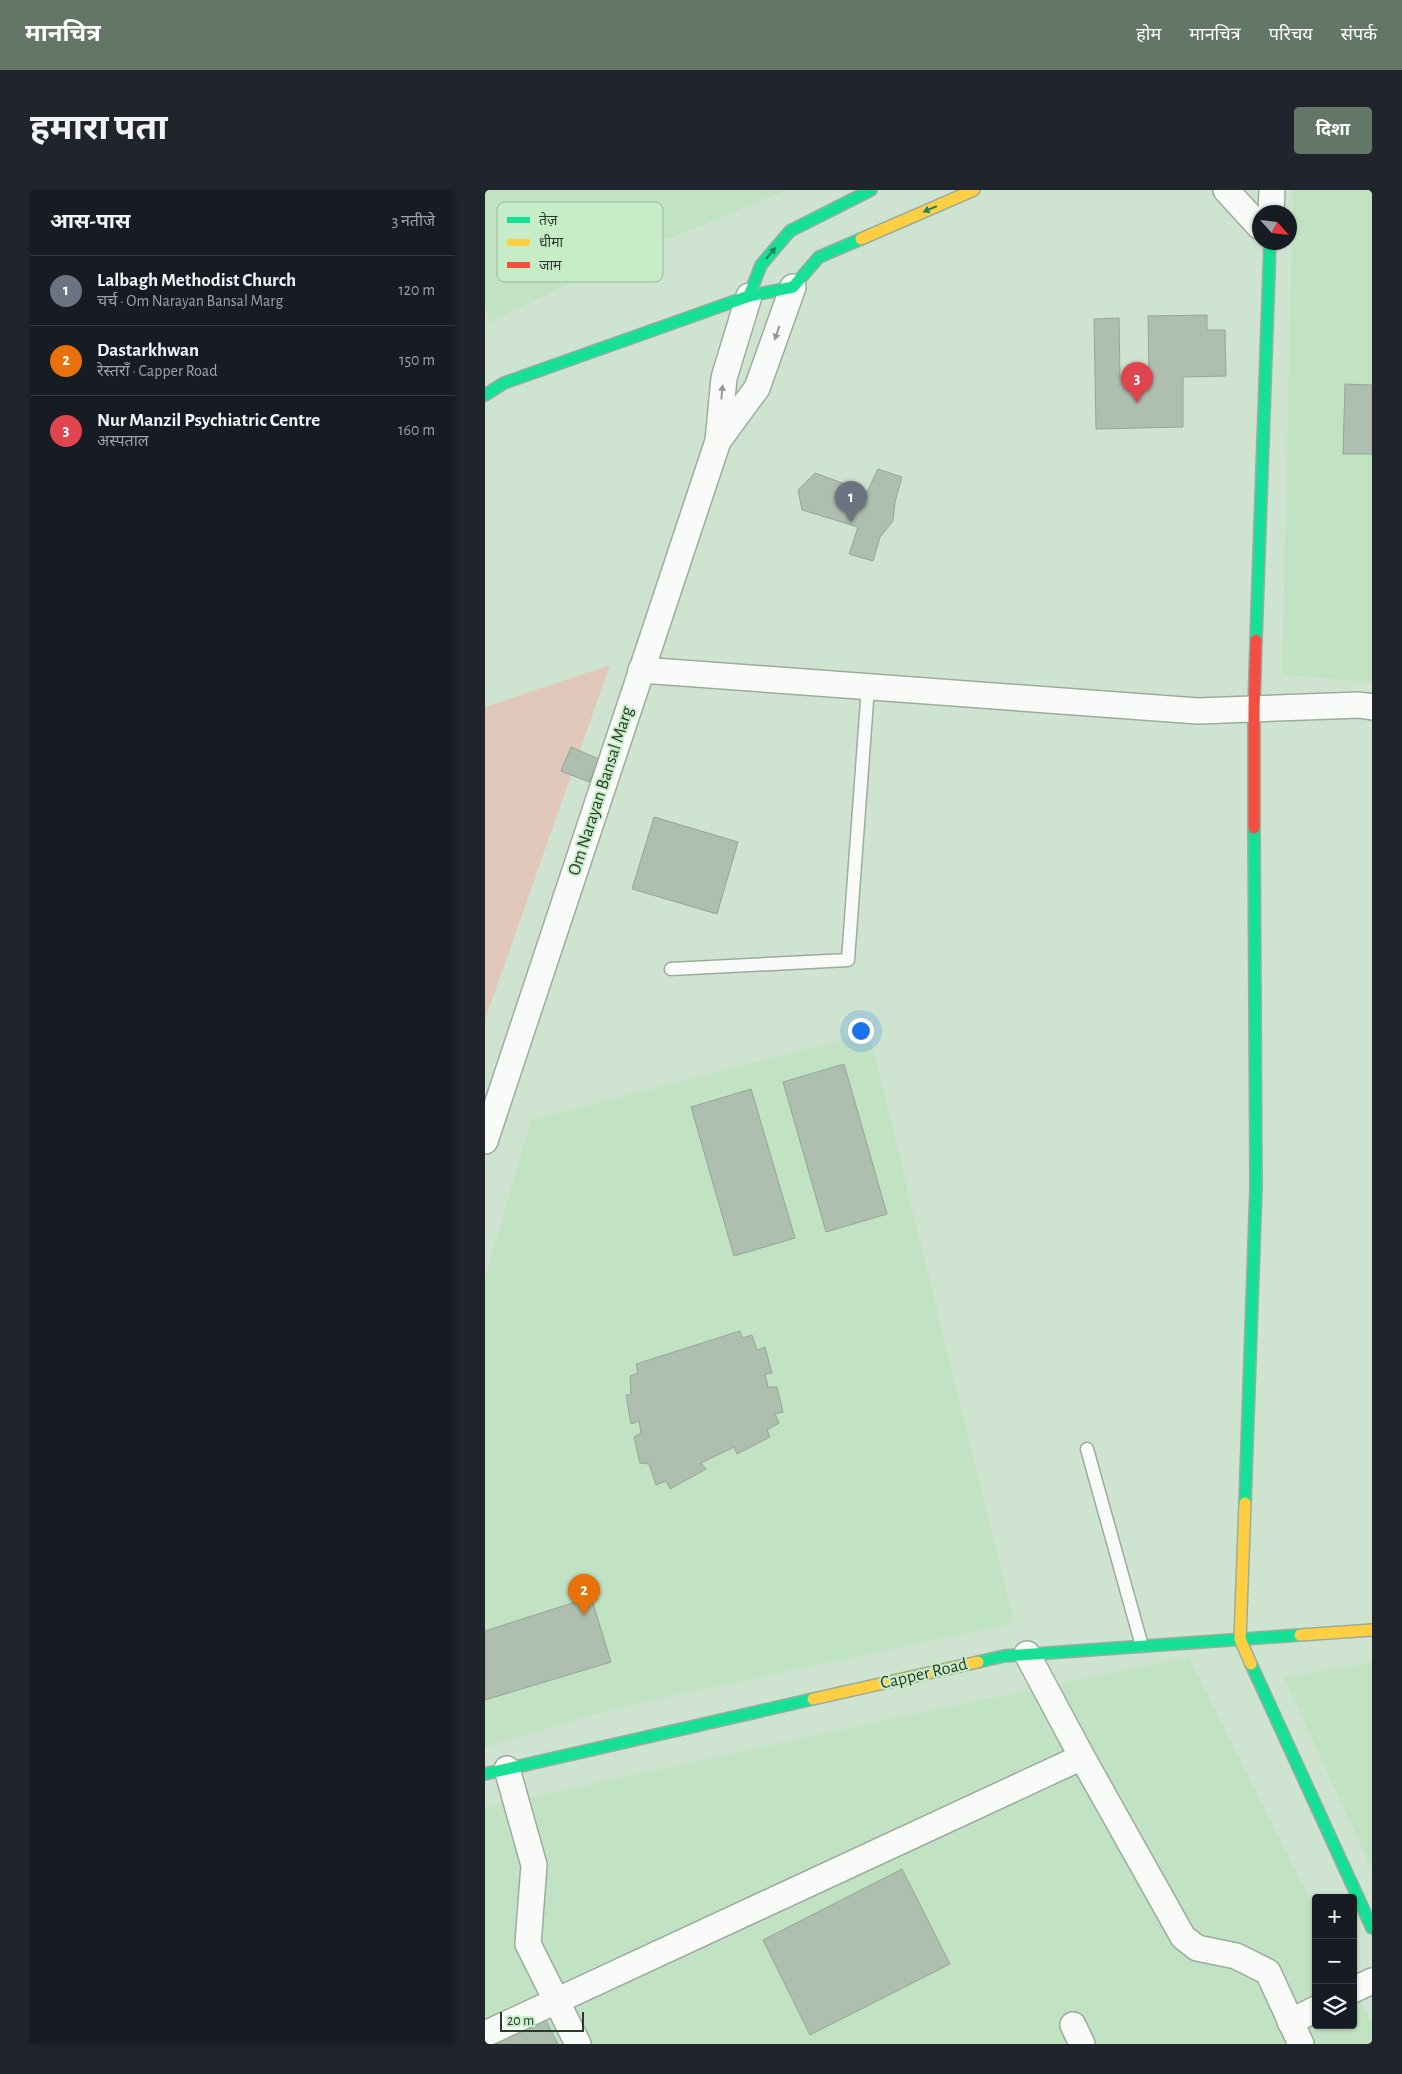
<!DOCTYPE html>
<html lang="hi">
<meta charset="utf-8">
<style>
body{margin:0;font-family:"Alegreya Sans","Noto Sans Devanagari",sans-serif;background:#20242c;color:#f1f3f6}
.controls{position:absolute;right:15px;bottom:15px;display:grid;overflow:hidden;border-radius:5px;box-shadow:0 1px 4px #0004}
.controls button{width:45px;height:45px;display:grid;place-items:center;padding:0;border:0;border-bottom:1px solid #363941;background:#171b24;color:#f1f3f6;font:25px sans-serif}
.compass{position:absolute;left:767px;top:15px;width:45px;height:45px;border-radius:50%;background:#171b24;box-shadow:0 1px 4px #0004;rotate:117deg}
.scale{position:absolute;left:15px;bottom:12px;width:84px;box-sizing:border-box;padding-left:5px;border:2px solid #2b3a2c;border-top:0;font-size:14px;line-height:18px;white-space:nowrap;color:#2b3a2c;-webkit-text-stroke:4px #c6edc8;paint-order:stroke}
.you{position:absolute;left:375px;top:840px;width:18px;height:18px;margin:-12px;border:4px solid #fff;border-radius:50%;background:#1a73e8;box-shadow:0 0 0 8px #1a73e833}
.badge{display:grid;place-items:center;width:32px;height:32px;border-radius:50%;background:#647665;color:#fff;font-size:16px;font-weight:700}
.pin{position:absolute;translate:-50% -41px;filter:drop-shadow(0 1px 2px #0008)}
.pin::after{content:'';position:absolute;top:26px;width:18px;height:15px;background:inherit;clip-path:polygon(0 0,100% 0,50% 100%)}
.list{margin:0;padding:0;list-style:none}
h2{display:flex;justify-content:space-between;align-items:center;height:65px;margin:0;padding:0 20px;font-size:21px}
h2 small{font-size:16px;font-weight:400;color:#9ea1a6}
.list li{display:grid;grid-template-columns:32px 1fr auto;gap:15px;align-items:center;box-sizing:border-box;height:70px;padding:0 20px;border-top:1px solid #363941}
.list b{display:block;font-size:19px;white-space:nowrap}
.list p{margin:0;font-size:16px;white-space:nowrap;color:#9ea1a6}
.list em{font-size:16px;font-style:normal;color:#9ea1a6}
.icon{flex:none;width:28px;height:28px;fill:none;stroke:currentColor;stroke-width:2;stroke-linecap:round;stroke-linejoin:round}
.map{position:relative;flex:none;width:887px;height:1854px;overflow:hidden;border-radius:5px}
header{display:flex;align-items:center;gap:30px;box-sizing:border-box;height:70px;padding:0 25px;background:#647665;color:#fff}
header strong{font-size:24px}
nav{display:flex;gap:28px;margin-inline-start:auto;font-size:18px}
.intro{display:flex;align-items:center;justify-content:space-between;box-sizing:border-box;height:120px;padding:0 30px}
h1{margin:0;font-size:35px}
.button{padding:12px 22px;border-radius:5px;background:#647665;color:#fff;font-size:18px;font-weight:700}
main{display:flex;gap:30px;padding:0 30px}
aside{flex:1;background:#171b24;border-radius:5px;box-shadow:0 1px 4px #0004}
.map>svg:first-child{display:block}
.built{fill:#c1e3c3}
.green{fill:#e2c8bb}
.building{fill:#aebfaf;stroke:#95a696}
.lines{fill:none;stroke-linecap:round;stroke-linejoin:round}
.lane-casing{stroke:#9cac9c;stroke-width:15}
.street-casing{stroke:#9cac9c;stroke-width:28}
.fast-casing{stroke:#9cac9c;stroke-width:14}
.slow-casing{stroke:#9cac9c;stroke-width:14}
.jam-casing{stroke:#9cac9c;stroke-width:14}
.lane{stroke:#f8fbf8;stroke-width:12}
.street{stroke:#f8fbf8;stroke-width:25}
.fast{stroke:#16e098;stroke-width:11}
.slow{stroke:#ffcf43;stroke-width:11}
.jam{stroke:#f24e42;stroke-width:11}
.oneway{fill:#22855d}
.oneway2{fill:#929a92}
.labels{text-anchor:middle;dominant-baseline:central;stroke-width:4;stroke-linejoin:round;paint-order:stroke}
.street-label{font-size:18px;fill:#2b3a2c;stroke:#c6edc8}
.key{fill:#c6edc8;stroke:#98b799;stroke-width:1}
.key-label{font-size:14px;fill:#2b3a2c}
</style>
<header>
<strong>मानचित्र</strong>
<nav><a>होम</a><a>मानचित्र</a><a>परिचय</a><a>संपर्क</a></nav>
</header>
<div class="intro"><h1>हमारा पता</h1><a class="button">दिशा</a></div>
<main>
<aside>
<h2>आस-पास<small>3 नतीजे</small></h2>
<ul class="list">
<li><span class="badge" style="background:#6b7280">1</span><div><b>Lalbagh Methodist Church</b><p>चर्च · Om Narayan Bansal Marg</p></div><em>120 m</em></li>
<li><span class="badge" style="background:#e8710a">2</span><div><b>Dastarkhwan</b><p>रेस्तराँ · Capper Road</p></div><em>150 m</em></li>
<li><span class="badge" style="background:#e0444e">3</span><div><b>Nur Manzil Psychiatric Centre</b><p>अस्पताल</p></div><em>160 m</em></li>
</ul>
</aside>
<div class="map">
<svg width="887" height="1854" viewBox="0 0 887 1854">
<rect width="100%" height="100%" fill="#cfe4d0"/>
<g class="built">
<path d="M 0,0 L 302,0 L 132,70 L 4,133 L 0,115 Z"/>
<path d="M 808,0 L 887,0 L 887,492 L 797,485 Z"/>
<path d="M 384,843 L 529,1433 L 131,1518 L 0,1557 L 0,1089 L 46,930 Z"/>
<path d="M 704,1467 L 831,1721 L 831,1835 L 868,1835 L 868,1796 L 887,1834 L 887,1854 L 0,1854 L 0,1617 L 453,1519 Z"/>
<path d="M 887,1472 L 887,1680 L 799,1487 Z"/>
</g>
<path class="green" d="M 125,475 L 0,830 L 0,517 Z"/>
<g class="building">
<path d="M 722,125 L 722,140 L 740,140 L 741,186 L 698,187 L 698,237 L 611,239 L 609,129 L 634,128 L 635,188 L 664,188 L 663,126 Z"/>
<path d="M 860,194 L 887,195 L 887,264 L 858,264 Z"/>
<path d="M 393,279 L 417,287 L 410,312 L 408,331 L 395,347 L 388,371 L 364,364 L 373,337 L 317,320 L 313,300 L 330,283 L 382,302 Z"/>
<path d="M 86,557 L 114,569 L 104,592 L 76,581 Z"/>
<path d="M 169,627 L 253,652 L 232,724 L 147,699 Z"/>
<path d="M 359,874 L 402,1024 L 341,1042 L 298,892 Z"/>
<path d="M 266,899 L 310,1048 L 249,1066 L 206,917 Z"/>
<path d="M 255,1141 L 257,1148 L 267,1145 L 272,1160 L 280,1157 L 287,1183 L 280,1184 L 283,1197 L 292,1197 L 298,1222 L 290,1224 L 294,1233 L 282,1240 L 285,1247 L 252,1264 L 249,1257 L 216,1273 L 221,1279 L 185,1299 L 181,1291 L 171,1295 L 164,1274 L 155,1273 L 149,1247 L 156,1243 L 154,1231 L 146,1234 L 141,1205 L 146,1205 L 145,1186 L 153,1183 L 151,1174 Z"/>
<path d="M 106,1407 L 126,1472 L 0,1510 L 0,1441 Z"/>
<path d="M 417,1679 L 465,1774 L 325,1845 L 278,1750 Z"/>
<path d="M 57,1823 L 73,1854 L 0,1854 Z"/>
</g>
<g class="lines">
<defs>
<g id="lane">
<path d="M 186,779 L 363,770 L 383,497"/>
<path d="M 602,1259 L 657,1456"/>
</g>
<g id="street">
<path d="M 741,0 L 774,36"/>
<path d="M 786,22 L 787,0"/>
<path d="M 233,251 L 272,198 L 308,97"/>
<path d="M 156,480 L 713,521 L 874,515 L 887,517"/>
<path d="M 0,951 L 233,251 L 239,188 L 264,106"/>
<path d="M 542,1464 L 597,1567 L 698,1747 L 712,1758 L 751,1766 L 783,1782 L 816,1854"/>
<path d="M 22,1579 L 49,1675 L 43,1754 L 93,1854"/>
<path d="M 868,1800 L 887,1791"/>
<path d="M 805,1832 L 831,1819"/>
<path d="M 588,1835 L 597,1854"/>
<path d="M 0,1844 L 597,1567"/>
</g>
<g id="fast">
<path d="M 264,106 L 276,75 L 305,41 L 386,0"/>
<path d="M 0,205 L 19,193 L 264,106 L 308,97 L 334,67 L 376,49"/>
<path d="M 771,450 L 785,52"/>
<path d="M 760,1313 L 771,997 L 769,638"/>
<path d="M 493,1472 L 519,1466 L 815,1445"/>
<path d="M 766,1474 L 887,1738"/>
<path d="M 0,1584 L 328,1509"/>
</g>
<g id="slow">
<path d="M 376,49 L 489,0"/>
<path d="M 760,1313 L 755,1449 L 766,1474"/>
<path d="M 815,1445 L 887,1440"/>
<path d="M 328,1509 L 493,1472"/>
</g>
<path id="jam" d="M 769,638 L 769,519 L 771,450"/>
</defs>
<use href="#lane" class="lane-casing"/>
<use href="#street" class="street-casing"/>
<use href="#fast" class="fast-casing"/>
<use href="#slow" class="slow-casing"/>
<use href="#jam" class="jam-casing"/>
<use href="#lane" class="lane"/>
<use href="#street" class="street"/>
<use href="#fast" class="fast"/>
<use href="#slow" class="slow"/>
<use href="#jam" class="jam"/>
</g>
<defs><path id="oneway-solid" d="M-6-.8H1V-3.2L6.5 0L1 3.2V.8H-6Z" transform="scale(1.25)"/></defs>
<g class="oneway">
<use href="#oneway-solid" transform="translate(445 19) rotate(157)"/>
<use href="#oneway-solid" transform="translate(286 63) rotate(-50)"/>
</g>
<g class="oneway2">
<use href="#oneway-solid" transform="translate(292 143) rotate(110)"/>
<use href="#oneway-solid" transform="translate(237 202) rotate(-85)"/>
</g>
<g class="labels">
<g class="street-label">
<text transform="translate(116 601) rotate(-72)">Om Narayan Bansal Marg</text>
<text transform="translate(439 1484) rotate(-13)">Capper Road</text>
</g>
</g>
<rect x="12" y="12" width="166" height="80" rx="8" class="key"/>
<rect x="22" y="27" width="23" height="6" fill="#16e098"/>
<rect x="22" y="49" width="23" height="7" fill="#ffcf43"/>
<rect x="22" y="72" width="23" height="6" fill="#f24e42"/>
<g class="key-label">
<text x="54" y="35">तेज़</text>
<text x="54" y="57">धीमा</text>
<text x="54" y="80">जाम</text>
</g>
</svg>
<div class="controls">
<button>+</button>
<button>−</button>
<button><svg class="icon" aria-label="layers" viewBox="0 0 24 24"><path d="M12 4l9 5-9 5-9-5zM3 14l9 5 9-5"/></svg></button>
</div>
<svg class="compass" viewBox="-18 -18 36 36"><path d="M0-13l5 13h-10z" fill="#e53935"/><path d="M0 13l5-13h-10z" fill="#9ea1a6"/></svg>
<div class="scale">20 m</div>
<div class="you"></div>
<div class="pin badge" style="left:366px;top:332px;background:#6b7280">1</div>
<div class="pin badge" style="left:99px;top:1425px;background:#e8710a">2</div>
<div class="pin badge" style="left:652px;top:213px;background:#e0444e">3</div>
</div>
</main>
